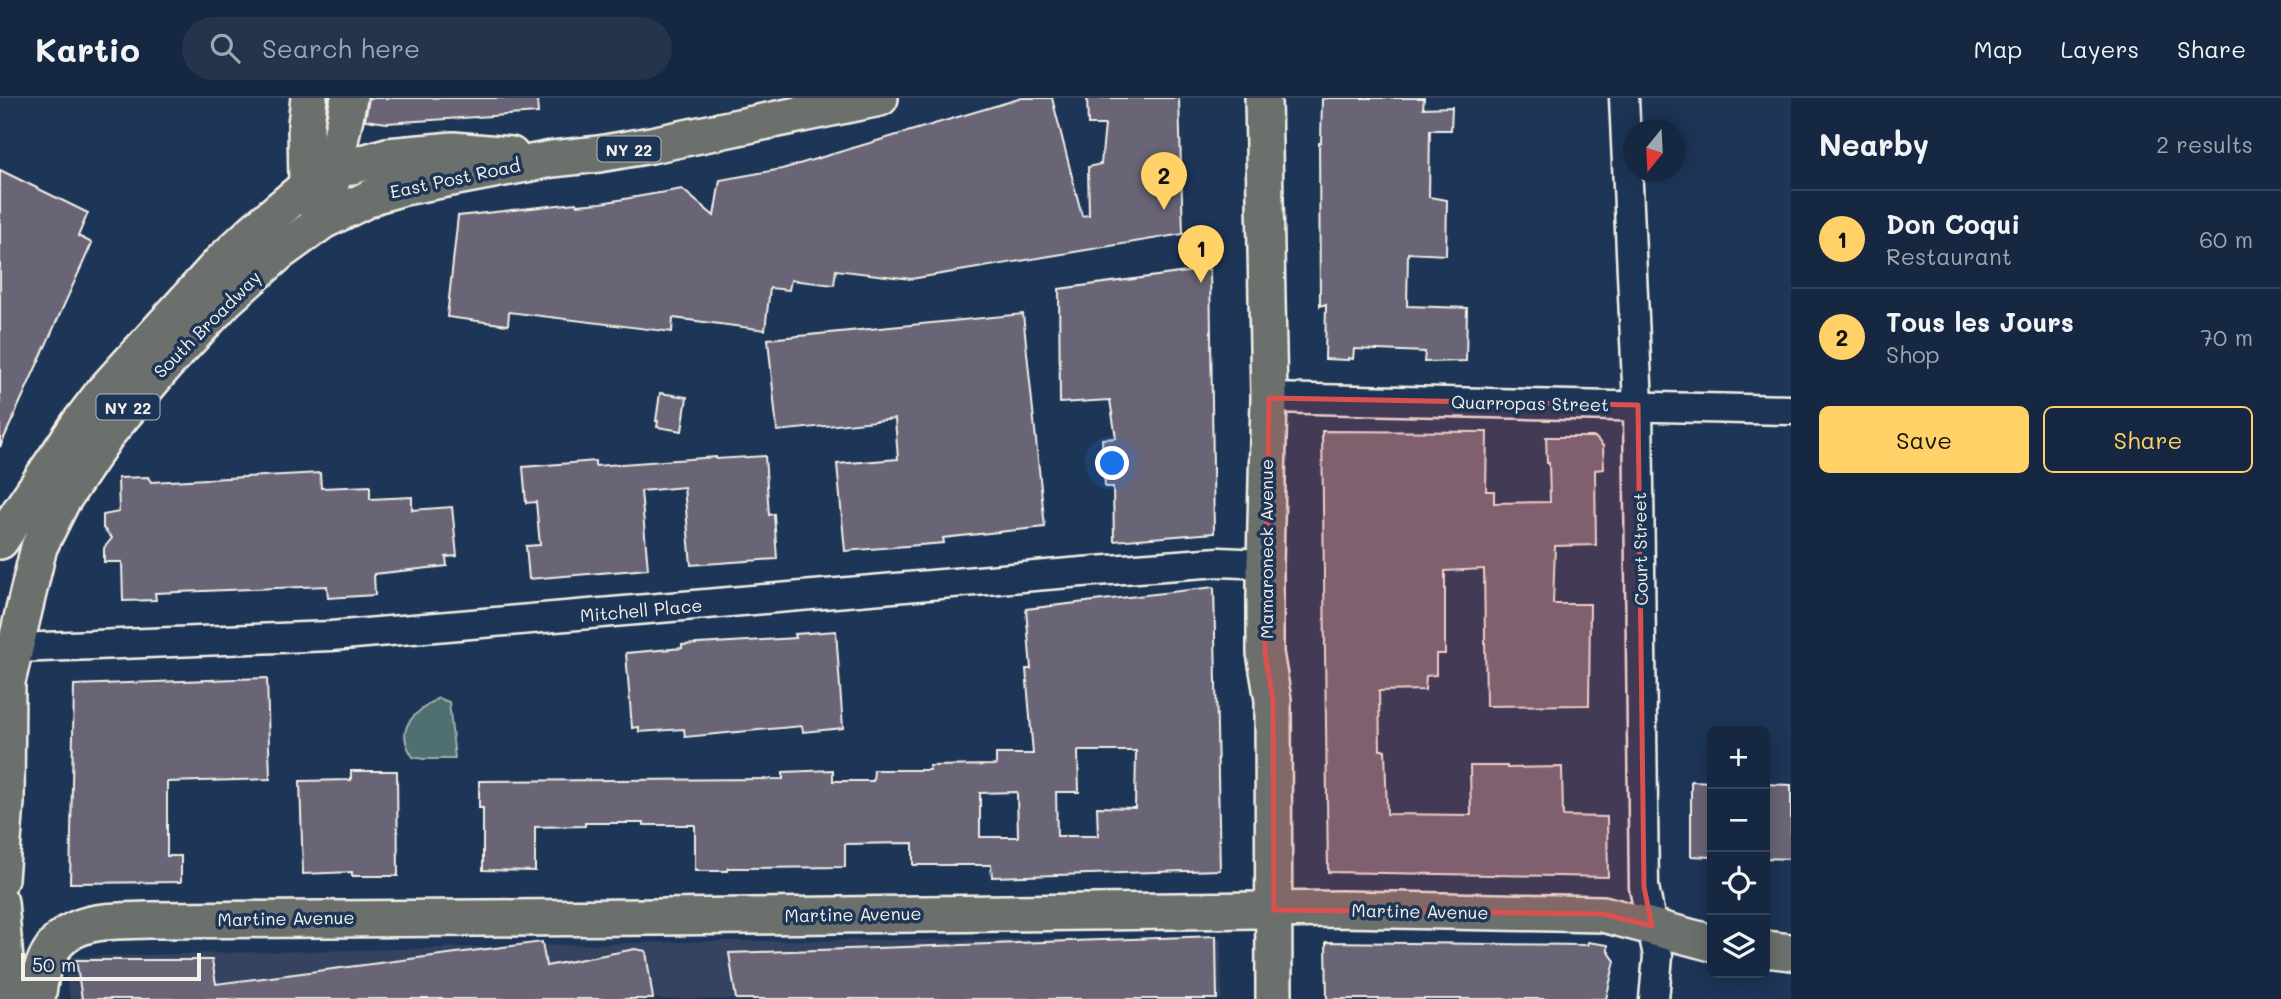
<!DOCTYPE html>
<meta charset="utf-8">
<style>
body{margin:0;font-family:Mali,sans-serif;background:#23344c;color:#f1f3f6}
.controls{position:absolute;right:21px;bottom:21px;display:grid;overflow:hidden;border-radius:10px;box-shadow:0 4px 18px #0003}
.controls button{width:63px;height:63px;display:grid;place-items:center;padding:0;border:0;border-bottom:2px solid #35445a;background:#162841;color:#f1f3f6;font:35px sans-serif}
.compass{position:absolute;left:1623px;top:21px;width:63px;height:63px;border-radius:50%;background:#162841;box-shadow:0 4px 18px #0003;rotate:198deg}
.scale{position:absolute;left:21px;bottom:18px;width:180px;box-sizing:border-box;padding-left:7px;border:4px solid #f4f1e8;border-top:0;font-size:19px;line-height:24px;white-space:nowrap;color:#f4f1e8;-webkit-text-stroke:5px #1d3557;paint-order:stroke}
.you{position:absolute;left:1113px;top:366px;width:24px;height:24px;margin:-18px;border:5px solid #fff;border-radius:50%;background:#1a73e8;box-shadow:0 0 0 10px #1a73e833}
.badge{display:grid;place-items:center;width:46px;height:46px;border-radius:50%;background:#ffd166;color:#111;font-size:23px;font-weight:700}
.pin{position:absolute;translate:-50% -58px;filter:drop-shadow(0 2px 4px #0008)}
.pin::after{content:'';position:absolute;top:37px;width:24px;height:21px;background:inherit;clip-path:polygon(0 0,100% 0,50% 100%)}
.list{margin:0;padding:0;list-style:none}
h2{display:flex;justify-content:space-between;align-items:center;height:91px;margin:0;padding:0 28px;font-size:30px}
h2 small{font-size:23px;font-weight:400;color:#9ea6b1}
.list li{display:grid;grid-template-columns:46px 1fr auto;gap:21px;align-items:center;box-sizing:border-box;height:98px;padding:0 28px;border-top:2px solid #35445a}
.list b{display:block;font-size:26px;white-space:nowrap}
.list p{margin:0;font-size:23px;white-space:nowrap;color:#9ea6b1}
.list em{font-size:23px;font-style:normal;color:#9ea6b1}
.actions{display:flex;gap:14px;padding:21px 28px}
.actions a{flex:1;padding:16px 0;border:2px solid #ffd166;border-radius:10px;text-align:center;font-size:24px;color:#ffd166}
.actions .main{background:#ffd166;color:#111}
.icon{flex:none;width:38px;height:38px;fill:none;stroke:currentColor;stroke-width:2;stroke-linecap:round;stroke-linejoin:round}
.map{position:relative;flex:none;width:1791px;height:901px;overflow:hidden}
header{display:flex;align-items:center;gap:42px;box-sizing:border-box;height:98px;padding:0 35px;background:#162841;border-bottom:2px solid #35445a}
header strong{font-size:33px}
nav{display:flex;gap:38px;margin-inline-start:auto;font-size:24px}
.search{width:490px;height:63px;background:#23344c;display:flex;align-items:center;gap:18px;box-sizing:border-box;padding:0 24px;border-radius:38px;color:#9ea6b1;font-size:26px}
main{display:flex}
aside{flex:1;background:#162841}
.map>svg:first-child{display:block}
.built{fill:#344360}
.green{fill:#507070;stroke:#a2b0ac;stroke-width:2}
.building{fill:#696576;stroke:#f4f1e8;stroke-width:2;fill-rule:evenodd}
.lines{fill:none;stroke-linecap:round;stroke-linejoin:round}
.minor-casing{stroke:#f4f1e8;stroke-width:33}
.major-casing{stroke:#f4f1e8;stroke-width:40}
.minor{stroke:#1d3557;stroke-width:28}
.major{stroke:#6c706d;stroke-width:35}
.marked{fill:#dc504e;fill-opacity:0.2;stroke:#dc504e;stroke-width:5;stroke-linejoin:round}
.labels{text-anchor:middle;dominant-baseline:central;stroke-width:7;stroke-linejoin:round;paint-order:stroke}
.shield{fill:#1d3557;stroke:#b4b9bc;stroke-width:2}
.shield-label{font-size:16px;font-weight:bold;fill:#f4f1e8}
.street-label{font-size:18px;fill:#f4f1e8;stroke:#1d3557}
</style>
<header>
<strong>Kartio</strong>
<div class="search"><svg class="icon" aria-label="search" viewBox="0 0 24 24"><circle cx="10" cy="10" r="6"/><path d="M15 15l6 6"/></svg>Search here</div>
<nav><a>Map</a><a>Layers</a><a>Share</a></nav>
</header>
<main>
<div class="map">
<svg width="1791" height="901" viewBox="0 0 1791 901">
<rect width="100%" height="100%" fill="#1d3557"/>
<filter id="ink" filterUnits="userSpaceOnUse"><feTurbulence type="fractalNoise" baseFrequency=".0143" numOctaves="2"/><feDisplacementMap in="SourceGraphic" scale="14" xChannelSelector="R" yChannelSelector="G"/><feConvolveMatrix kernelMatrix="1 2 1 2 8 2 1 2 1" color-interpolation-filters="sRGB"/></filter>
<g filter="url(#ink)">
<path class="built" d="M 1221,840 L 1222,901 L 70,901 L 62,859 L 719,843 Z"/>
<path class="green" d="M 438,600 L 449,604 L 455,661 L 423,661 L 413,659 C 393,629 414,616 438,600 Z"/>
<g class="building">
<path d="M 369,0 L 537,0 L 538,15 L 387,25 L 365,22 Z"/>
<path d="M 1022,0 L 1052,0 L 1082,118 L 1089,117 L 1088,69 L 1101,66 L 1105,27 L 1088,27 L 1087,0 L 1179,0 L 1183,136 L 911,181 L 836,172 L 834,187 L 791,182 L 789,192 L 770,190 L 765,232 L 673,220 L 672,234 L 509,214 L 508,227 L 447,219 L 458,118 L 576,105 L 577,107 L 601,105 L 682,91 L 714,118 L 720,82 L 782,71 Z"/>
<path d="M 1329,0 L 1424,0 L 1423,10 L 1452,9 L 1451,32 L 1430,32 L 1429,99 L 1447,102 L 1446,157 L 1408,155 L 1407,208 L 1467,210 L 1466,263 L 1424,264 L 1425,254 L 1354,251 L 1353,261 L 1348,260 L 1348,262 L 1325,261 L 1326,206 L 1320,208 L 1319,45 L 1321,45 L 1322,1 Z"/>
<path d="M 0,72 L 88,115 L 78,138 L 92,145 L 0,349 Z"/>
<path d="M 1210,171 L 1214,435 L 1114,443 L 1113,389 L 1105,389 L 1102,341 L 1116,340 L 1110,302 L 1060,305 L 1059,191 Z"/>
<path d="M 1023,216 L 1045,429 L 943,440 L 944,445 L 845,453 L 837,366 L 898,361 L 895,321 L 777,333 L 768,241 Z"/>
<path d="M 660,295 L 687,299 L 682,333 L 657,329 L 658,323 L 656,323 Z"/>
<path d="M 1322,333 L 1487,334 L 1486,393 L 1494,393 L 1494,405 L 1550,404 L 1549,365 L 1547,365 L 1546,339 L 1595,339 L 1603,348 L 1604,371 L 1595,372 L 1596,447 L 1555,448 L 1553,506 L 1590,506 L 1589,607 L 1486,608 L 1484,471 L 1445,473 L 1445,556 L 1436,556 L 1436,577 L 1426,578 L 1425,592 L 1379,593 L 1380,652 L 1385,652 L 1387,716 L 1471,717 L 1470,668 L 1507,668 L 1507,670 L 1562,669 L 1563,718 L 1607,719 L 1608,779 L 1328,774 Z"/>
<path d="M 765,358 L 769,417 L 774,416 L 777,461 L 691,467 L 684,389 L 641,393 L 648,471 L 529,481 L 526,448 L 540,447 L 536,404 L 526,405 L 523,369 L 595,363 L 595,368 L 716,359 L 716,361 Z"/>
<path d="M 320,375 L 321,390 L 370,388 L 370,401 L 412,399 L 412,412 L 452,409 L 457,458 L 446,459 L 447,468 L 374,476 L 375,497 L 328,500 L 327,488 L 155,495 L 156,502 L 123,503 L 122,464 L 104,464 L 104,450 L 112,440 L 103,430 L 103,417 L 119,414 L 118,380 L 148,379 L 151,384 Z"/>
<path d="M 1214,489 L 1220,772 L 992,779 L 991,767 L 913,767 L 913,745 L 845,746 L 845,769 L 746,770 L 728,770 L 727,773 L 695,773 L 695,727 L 644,727 L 644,725 L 585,725 L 585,728 L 535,729 L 535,773 L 483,772 L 483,710 L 479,710 L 479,683 L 783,681 L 783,674 L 833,672 L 833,683 L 873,683 L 874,672 L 930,672 L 929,668 L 996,667 L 996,656 L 1033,656 L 1026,571 L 1031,571 L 1026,511 ZM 1078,653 L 1136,653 L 1135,710 L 1097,709 L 1098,738 L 1057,738 L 1056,694 L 1079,694 ZM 1017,694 L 1018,739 L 980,739 L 980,695 Z"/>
<path d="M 836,533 L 843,630 L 803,634 L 802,628 L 685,639 L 684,631 L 639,634 L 639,629 L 632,630 L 626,555 L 682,550 L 682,547 L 796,540 L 795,536 Z"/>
<path d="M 267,580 L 270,681 L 167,684 L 167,758 L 181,758 L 181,784 L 70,785 L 74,587 Z"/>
<path d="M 351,673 L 397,673 L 398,778 L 352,778 L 352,774 L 303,776 L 300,683 L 351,682 Z"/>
<path d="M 1691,683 L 1712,684 L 1712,759 L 1691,758 Z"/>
<path d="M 1765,686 L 1791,687 L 1791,761 L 1765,760 Z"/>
<path d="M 1216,838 L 1217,901 L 736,901 L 729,855 Z"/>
<path d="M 542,844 L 546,868 L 635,851 L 646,853 L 653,901 L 82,901 L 76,862 L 212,862 L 216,886 Z"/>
<path d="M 1326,844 L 1587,847 L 1588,844 L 1608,847 L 1608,853 L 1615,863 L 1606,901 L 1327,901 Z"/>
</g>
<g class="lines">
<defs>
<g id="minor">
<path d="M 1624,0 L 1638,307 L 1644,789 L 1658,858 L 1654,901"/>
<path d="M 1269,300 L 1791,312"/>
<path d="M 16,550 L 331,538 L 1082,474 L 1219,464 L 1265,466"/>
</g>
<g id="major">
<path d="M 309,0 L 306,26 L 307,88 L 316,107"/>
<path d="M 1263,0 L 1269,300 L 1265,466 L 1265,555 L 1273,602 L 1274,901"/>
<path d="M 330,92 L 349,0"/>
<path d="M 0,443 L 78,327 L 104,293 L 222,163 L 254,133 L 307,88 L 335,73 L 387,58 L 453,52 L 511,57"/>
<path d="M 0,781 L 6,705 L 7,584 L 39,449 L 62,403 L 107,336 L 166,266 L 226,202 L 280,154 L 323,123 L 376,97 L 404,89 L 552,61 L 599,56 L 651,47 L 880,0"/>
<path d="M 0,804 L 5,862 L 14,901"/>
<path d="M 1765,851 L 1791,854"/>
<path d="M 37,901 C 39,891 40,879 43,869 C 61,819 104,824 148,822 L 659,819 L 1341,811 L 1603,816 L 1712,845"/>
</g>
</defs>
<use href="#minor" class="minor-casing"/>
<use href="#major" class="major-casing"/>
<use href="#minor" class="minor"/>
<use href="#major" class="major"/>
</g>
</g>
<path class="marked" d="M 1269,300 L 1638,307 L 1644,789 L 1652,828 L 1603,816 L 1274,812 L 1273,602 L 1265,555 Z"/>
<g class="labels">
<g class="shield">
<rect x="597.5" y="38.5" width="63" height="25" rx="5"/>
<rect x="96.5" y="296.5" width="63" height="25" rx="5"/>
</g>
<g class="shield-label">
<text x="629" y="51">NY 22</text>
<text x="128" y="309">NY 22</text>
</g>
<g class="street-label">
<text transform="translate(455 80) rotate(-12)">East Post Road</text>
<text transform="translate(207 226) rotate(-45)">South Broadway</text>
<text transform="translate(1530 305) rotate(1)">Quarropas Street</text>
<text transform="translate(1266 451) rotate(-90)">Mamaroneck Avenue</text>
<text transform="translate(1640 451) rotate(-91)">Court Street</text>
<text transform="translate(641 512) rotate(-5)">Mitchell Place</text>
<text transform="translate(1420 813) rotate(1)">Martine Avenue</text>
<text transform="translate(853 816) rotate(-1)">Martine Avenue</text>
<text transform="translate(286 820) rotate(-1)">Martine Avenue</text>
</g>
</g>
</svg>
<div class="controls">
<button>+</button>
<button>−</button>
<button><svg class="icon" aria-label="locate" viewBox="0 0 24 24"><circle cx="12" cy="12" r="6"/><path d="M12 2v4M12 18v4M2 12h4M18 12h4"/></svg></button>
<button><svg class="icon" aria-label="layers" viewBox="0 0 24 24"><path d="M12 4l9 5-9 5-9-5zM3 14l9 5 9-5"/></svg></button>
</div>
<svg class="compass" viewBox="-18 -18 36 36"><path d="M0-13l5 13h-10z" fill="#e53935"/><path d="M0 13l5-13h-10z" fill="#9ea6b1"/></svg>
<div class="scale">50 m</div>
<div class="you"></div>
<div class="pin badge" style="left:1201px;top:185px">1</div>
<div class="pin badge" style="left:1164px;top:112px">2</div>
</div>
<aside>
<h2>Nearby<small>2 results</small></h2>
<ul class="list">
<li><span class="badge">1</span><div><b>Don Coqui</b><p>Restaurant</p></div><em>60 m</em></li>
<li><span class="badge">2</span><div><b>Tous les Jours</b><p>Shop</p></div><em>70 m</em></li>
</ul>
<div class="actions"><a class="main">Save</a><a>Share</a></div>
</aside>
</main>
